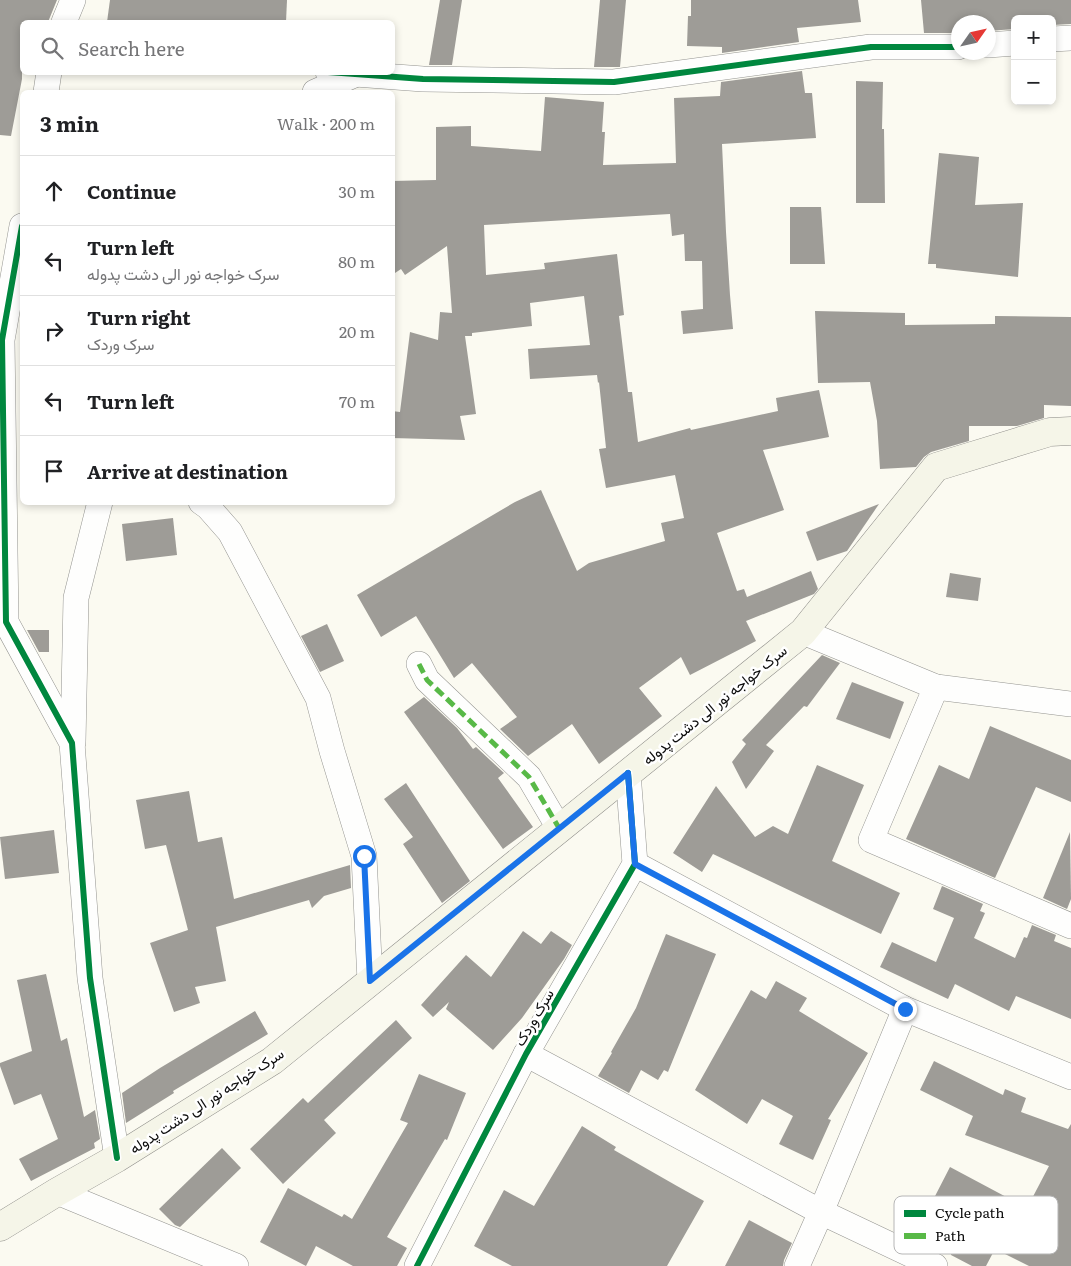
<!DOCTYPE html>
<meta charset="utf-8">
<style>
body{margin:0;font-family:Literata,Vazirmatn,serif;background:#f2f2f2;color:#202124}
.controls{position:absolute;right:15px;top:15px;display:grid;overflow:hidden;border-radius:8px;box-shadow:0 2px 8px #0003}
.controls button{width:45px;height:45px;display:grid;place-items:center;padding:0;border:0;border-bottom:1px solid #e0e0e0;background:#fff;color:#202124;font:25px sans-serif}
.compass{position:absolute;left:951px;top:15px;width:45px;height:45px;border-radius:50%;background:#fff;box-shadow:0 2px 8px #0003;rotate:56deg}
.stop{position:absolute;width:15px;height:15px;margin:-11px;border:4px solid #1a73e8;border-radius:50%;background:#fff}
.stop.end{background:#1a73e8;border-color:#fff;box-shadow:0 1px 5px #0008}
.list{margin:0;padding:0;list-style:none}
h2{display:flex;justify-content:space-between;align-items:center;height:65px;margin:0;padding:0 20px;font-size:21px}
h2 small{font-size:16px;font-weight:400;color:#757577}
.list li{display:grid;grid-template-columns:32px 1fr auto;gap:15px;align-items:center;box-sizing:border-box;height:70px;padding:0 20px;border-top:1px solid #e0e0e0}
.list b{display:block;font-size:19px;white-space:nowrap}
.list p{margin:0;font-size:16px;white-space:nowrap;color:#757577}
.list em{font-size:16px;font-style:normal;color:#757577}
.icon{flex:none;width:28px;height:28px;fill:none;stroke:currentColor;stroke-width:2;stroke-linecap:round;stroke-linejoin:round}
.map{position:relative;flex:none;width:1071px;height:1266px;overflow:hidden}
.search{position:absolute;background:#fff;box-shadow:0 2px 8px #0003;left:20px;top:20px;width:375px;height:55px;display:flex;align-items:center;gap:12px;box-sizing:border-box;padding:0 18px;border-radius:8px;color:#757577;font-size:19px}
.panel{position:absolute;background:#fff;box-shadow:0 2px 8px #0003;left:20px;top:90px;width:375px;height:415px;border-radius:8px}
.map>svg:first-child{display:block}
.building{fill:#9e9c97}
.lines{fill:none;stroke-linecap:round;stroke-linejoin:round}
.street-casing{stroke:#949490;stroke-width:26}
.secondary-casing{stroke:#8b8a86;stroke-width:29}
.street{stroke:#fefefd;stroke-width:25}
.secondary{stroke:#f5f5e8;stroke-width:28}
.quiet{stroke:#58b947;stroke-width:5;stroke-dasharray:10 5;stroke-linecap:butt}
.cycleway-casing{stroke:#fff;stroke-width:9}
.cycleway{stroke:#00873e;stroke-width:6}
.route{stroke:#1a73e8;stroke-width:6}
.labels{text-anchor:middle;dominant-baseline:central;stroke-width:5;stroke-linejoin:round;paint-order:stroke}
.street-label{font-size:15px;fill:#0d0d0d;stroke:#fff}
.key{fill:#fff;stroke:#b6b6b6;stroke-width:1}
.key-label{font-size:14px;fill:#0d0d0d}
</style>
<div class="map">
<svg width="1071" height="1266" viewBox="0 0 1071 1266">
<rect width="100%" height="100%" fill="#fbfaf1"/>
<g class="building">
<path d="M 0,0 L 57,0 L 48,22 L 22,22 L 22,79 L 11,136 L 0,135 Z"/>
<path d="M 110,0 L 287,0 L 286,22 L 107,22 Z"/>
<path d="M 440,0 L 462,0 L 452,65 L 429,65 Z"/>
<path d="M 600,0 L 626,0 L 620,67 L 594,67 Z"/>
<path d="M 691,0 L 858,0 L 861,22 L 797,28 L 799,42 L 722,53 L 722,47 L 687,46 L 688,16 L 691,16 Z"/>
<path d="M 921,0 L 1071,0 L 1071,24 L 1052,25 L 1052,19 L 1015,19 L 1015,29 L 988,31 L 988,22 L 958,22 L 958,33 L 924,33 Z"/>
<path d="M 802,71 L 805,93 L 812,93 L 816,138 L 722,144 L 726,232 L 730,295 L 733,329 L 683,334 L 681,311 L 703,309 L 702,261 L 685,261 L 684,234 L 672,236 L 670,214 L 484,225 L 486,275 L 545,269 L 544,263 L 617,254 L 624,315 L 619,316 L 628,392 L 632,392 L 638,442 L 690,428 L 691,430 L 778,411 L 776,398 L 819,390 L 829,437 L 763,450 L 784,510 L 717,533 L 737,591 L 744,589 L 747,597 L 811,571 L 818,589 L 814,594 L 746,621 L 756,641 L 690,675 L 681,657 L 639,688 L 662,716 L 599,764 L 572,724 L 528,756 L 500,729 L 517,717 L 472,663 L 454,678 L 416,616 L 381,637 L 357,595 L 515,502 L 541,490 L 577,571 L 589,563 L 665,541 L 661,523 L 684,518 L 675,475 L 606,488 L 599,449 L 606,448 L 599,382 L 598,383 L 597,375 L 530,379 L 528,349 L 590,345 L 584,296 L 530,303 L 532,326 L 472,333 L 472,336 L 465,336 L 476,414 L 460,416 L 465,440 L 392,438 L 392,411 L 400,412 L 410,332 L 438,340 L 440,312 L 452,313 L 447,246 L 405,275 L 401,269 L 392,275 L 392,181 L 436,180 L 436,127 L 471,126 L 471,146 L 541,151 L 545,97 L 604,102 L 602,132 L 605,132 L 603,165 L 676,163 L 674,98 L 720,96 L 721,82 Z"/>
<path d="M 856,81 L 883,82 L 882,129 L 884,129 L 885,203 L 856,203 Z"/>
<path d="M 939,153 L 979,157 L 975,205 L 1023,203 L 1018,277 L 936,268 L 936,264 L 928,264 Z"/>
<path d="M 790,207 L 821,207 L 825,264 L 790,264 Z"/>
<path d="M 815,311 L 905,313 L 905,325 L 995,324 L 995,316 L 1071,317 L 1071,406 L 1044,405 L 1044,418 L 1017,426 L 969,426 L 969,441 L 931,452 L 924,457 L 916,467 L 880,469 L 877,421 L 870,382 L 818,383 Z"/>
<path d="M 879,504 L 847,551 L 817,561 L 806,532 Z"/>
<path d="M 173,518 L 177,555 L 126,561 L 122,524 Z"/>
<path d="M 950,573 L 981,578 L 978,601 L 946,597 Z"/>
<path d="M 327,624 L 344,661 L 320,672 L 301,636 Z"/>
<path d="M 27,630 L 49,630 L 49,652 L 39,652 Z"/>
<path d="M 822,655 L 840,663 L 807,707 L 804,706 L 766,745 L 774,751 L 746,789 L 732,762 L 746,744 L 742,740 Z"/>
<path d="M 852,682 L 904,702 L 890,739 L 836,719 Z"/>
<path d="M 424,697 L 457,728 L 473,749 L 476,747 L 504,773 L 498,778 L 533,827 L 503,849 L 404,712 Z"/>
<path d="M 990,726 L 1071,760 L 1071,802 L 1036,787 L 995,878 L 906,839 L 939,765 L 969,779 Z"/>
<path d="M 817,765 L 864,785 L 832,861 L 900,893 L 881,934 L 713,854 L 702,872 L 673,853 L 716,786 L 755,837 L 773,826 L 788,834 Z"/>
<path d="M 406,783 L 470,881 L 442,903 L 403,844 L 413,837 L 384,799 Z"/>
<path d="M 189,791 L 198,842 L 222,837 L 234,899 L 350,865 L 351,888 L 324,896 L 312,908 L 309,900 L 216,927 L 226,981 L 195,987 L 200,1003 L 174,1012 L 150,943 L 188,930 L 166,845 L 145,849 L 136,800 Z"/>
<path d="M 54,830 L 59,873 L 5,879 L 0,837 Z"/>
<path d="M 1070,832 L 1071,899 L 1067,909 L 1043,898 Z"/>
<path d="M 942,886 L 983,904 L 980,911 L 985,913 L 974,938 L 1015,958 L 1024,937 L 1027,938 L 1032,925 L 1056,935 L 1054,941 L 1071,948 L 1071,1019 L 1016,996 L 1009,1011 L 955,984 L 948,999 L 880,967 L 892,942 L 936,962 L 954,918 L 933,909 Z"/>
<path d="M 523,931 L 541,944 L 551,931 L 572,945 L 564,959 L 522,1018 L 493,1050 L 446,1009 L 449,1002 L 433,1017 L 421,1005 L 466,955 L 491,977 Z"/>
<path d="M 666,934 L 716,954 L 668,1072 L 664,1070 L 658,1080 L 641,1070 L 629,1093 L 598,1076 L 612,1053 L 611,1052 L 636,1008 Z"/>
<path d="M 46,974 L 61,1041 L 67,1038 L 84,1117 L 95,1110 L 100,1139 L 94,1143 L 95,1148 L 31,1181 L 19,1159 L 58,1139 L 41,1094 L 14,1105 L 0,1066 L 0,1063 L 32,1051 L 17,980 Z"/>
<path d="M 776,981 L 807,998 L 799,1011 L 868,1053 L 828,1119 L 831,1120 L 813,1160 L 779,1144 L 793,1116 L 762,1099 L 747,1124 L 695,1090 L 751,990 L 766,999 Z"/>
<path d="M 255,1011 L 268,1034 L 173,1091 L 174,1093 L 126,1123 L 122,1093 L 160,1068 Z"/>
<path d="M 396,1020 L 412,1038 L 324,1120 L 336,1133 L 283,1184 L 250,1149 L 303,1098 L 308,1103 Z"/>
<path d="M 934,1061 L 1003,1095 L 1005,1089 L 1026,1098 L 1021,1112 L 1068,1129 L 1071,1124 L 1071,1266 L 1029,1266 L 995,1249 L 986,1266 L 972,1266 L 951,1255 L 951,1253 L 915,1235 L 950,1167 L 1027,1208 L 1049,1166 L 965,1135 L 973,1116 L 920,1090 Z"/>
<path d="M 419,1074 L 466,1093 L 447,1140 L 445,1139 L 387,1237 L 407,1248 L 397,1266 L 353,1266 L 316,1246 L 306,1266 L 260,1242 L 288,1188 L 342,1217 L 344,1214 L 352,1219 L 408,1123 L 400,1120 Z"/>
<path d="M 582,1126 L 616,1147 L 614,1150 L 677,1186 L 704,1201 L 667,1266 L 512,1266 L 474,1246 L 504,1190 L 534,1206 Z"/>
<path d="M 222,1148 L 241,1168 L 180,1227 L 175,1225 L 159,1209 Z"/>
<path d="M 749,1220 L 792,1243 L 784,1260 L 783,1266 L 725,1266 Z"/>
</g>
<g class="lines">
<defs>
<g id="street">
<path d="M 64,22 L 73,0"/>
<path d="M 1052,39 L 1071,38"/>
<path d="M 988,45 L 1015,43"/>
<path d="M 328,72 L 423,79 L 614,82 L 871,47 L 958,47"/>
<path d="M 46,92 L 49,72"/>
<path d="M 315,92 L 354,75"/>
<path d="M 22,226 L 2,340 L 6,622 L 72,743 L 90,978 L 117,1158"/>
<path d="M 201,502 L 208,507 L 230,532 L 318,698 L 332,751 L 364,856 L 370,981"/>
<path d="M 803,632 L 936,687 L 1071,704"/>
<path d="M 419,664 L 427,680 L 529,777 L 559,828"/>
<path d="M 936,687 L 871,840 L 1071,926"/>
<path d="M 73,742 L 76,598 L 100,502"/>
<path d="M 635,864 L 905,1009 L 1071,1077"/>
<path d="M 526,1054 L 821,1212 L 935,1266"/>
<path d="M 57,1192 L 236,1266"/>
<path d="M 417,1266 L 526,1054 L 635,864 L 628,773"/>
<path d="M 797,1266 L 821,1212 L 905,1009"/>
</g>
<path id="secondary" d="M 0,1227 L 57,1192 L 117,1158 L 272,1061 L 803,632 L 936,467 L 1050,432 L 1071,431"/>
</defs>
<use href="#street" class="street-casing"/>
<use href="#secondary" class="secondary-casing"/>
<use href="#street" class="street"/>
<use href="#secondary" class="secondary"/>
<path class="quiet" d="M 419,664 L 427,680 L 529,777 L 559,828"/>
<defs>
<g id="cycleway">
<path d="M 328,72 L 423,79 L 614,82 L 871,47 L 958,47"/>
<path d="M 22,226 L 2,340 L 6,622 L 72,743 L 90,978 L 117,1158"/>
<path d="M 417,1266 L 526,1054 L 635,864 L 628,773"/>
</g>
</defs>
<use href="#cycleway" class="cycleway-casing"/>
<use href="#cycleway" class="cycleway"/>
</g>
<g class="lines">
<path class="route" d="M 364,856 L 370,981 L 628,773 L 635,864 L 905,1009"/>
</g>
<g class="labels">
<g class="street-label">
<text transform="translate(714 704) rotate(-39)">سرک خواجه نور الی دشت پدوله</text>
<text transform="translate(533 1017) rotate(-60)">سرک وردک</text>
<text transform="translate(206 1100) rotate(-33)">سرک خواجه نور الی دشت پدوله</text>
</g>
</g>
<rect x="894" y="1196" width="164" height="58" rx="8" class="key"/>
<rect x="904" y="1210" width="22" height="7" fill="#00873e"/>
<rect x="904" y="1233" width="22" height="6" fill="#58b947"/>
<g class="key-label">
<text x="935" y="1218">Cycle path</text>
<text x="935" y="1241">Path</text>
</g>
</svg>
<div class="controls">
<button>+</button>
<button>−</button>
</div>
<svg class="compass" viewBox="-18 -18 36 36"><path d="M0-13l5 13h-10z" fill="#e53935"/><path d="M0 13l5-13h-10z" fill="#757577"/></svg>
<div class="stop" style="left:364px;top:856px"></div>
<div class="stop end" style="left:905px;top:1009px"></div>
<div class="search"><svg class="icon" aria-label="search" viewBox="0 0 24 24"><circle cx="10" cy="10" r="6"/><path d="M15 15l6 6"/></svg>Search here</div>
<section class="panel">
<h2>3 min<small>Walk · 200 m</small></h2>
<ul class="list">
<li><svg class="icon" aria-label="ahead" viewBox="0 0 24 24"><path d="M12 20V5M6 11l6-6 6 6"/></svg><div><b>Continue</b></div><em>30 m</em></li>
<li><svg class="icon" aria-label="left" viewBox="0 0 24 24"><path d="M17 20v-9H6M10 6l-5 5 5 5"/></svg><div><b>Turn left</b><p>سرک خواجه نور الی دشت پدوله</p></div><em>80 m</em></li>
<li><svg class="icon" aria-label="right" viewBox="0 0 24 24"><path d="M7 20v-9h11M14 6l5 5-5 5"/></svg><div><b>Turn right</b><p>سرک وردک</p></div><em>20 m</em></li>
<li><svg class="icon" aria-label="left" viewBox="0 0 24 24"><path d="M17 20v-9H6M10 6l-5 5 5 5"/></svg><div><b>Turn left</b></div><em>70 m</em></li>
<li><svg class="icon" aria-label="arrive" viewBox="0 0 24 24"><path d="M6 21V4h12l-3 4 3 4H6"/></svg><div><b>Arrive at destination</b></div></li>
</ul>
</section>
</div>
